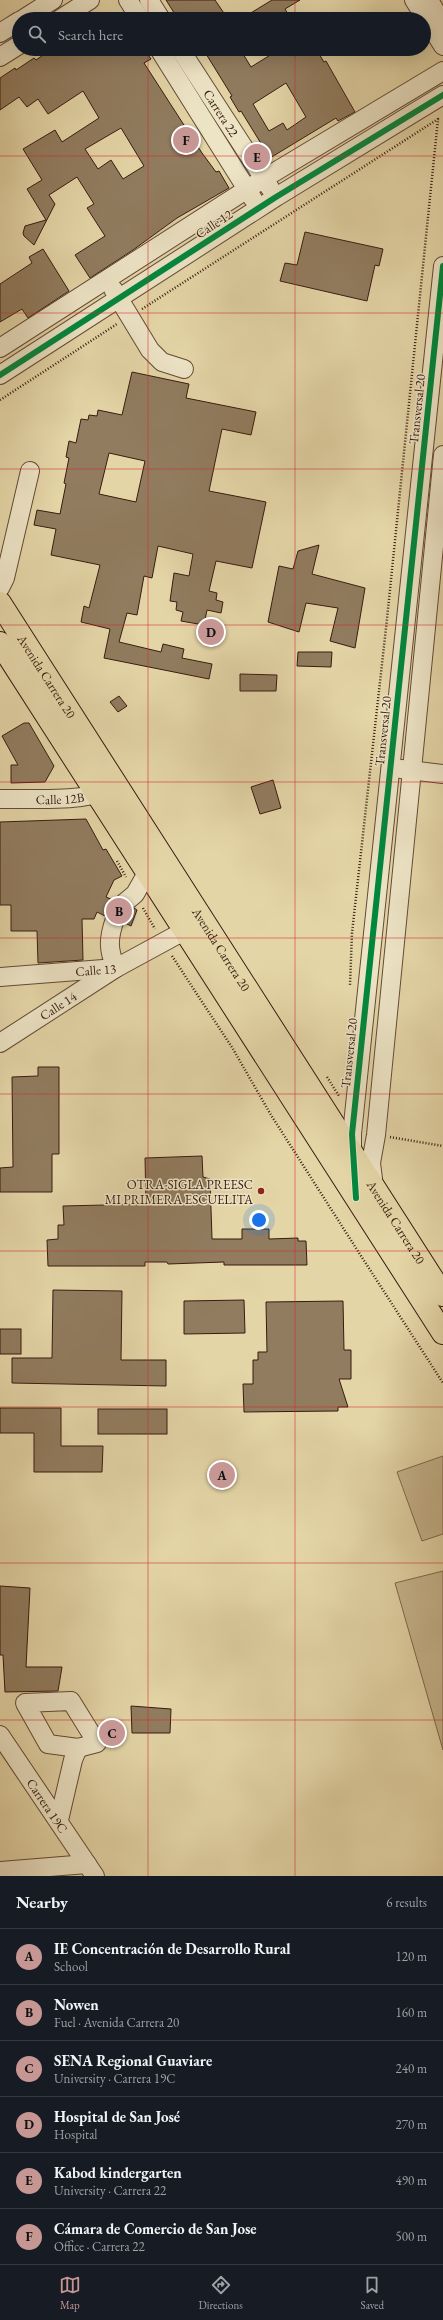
<!DOCTYPE html>
<meta charset="utf-8">
<style>
body{margin:0;font-family:"EB Garamond",serif;background:#20242c;color:#f1f3f6}
.you{position:absolute;left:259px;top:1220px;width:14px;height:14px;margin:-10px;border:3px solid #fff;border-radius:50%;background:#1a73e8;box-shadow:0 0 0 6px #1a73e833}
.badge{display:grid;place-items:center;width:26px;height:26px;border-radius:50%;background:#c59692;color:#111;font-size:13px;font-weight:700}
.pin{position:absolute;translate:-50% -50%;border:2px solid #fff;box-shadow:0 1px 4px #0006}
.list{margin:0;padding:0;list-style:none}
h2{display:flex;justify-content:space-between;align-items:center;height:52px;margin:0;padding:0 16px;font-size:17px}
h2 small{font-size:13px;font-weight:400;color:#9ea1a6}
.list li{display:grid;grid-template-columns:26px 1fr auto;gap:12px;align-items:center;box-sizing:border-box;height:56px;padding:0 16px;border-top:1px solid #363941}
.list b{display:block;font-size:15px;white-space:nowrap}
.list p{margin:0;font-size:13px;white-space:nowrap;color:#9ea1a6}
.list em{font-size:13px;font-style:normal;color:#9ea1a6}
.icon{flex:none;width:22px;height:22px;fill:none;stroke:currentColor;stroke-width:2;stroke-linecap:round;stroke-linejoin:round}
.map{position:relative;flex:none;width:443px;height:1876px;overflow:hidden}
.search{position:absolute;background:#171b24;box-shadow:0 4px 16px #0002;left:12px;right:12px;top:12px;height:44px;display:flex;align-items:center;gap:10px;box-sizing:border-box;padding:0 14px;border-radius:22px;color:#9ea1a6;font-size:15px}
.sheet{height:388px;background:#171b24}
nav{display:flex;justify-content:space-around;align-items:center;box-sizing:border-box;height:56px;border-top:1px solid #363941;background:#171b24;font-size:11px;color:#9ea1a6}
nav a{display:grid;justify-items:center;gap:2px}
nav .on{color:#c59692}
.map>svg:first-child{display:block}
.green{fill:#c7b58d;stroke:#80684e}
.building{fill:#917c5f;stroke:#381b10;fill-rule:evenodd}
.lines{fill:none;stroke-linecap:round;stroke-linejoin:round}
.minor-casing{stroke:#634a36;stroke-width:20}
.major-casing{stroke:#381b10;stroke-width:24}
.path{stroke:#381b10;stroke-width:2.5;stroke-dasharray:1 2;stroke-linecap:butt}
.minor{stroke:#ede4c6;stroke-width:18}
.major{stroke:#e4d5a7;stroke-width:22}
.cycleway-casing{stroke:#ede4c6;stroke-width:8}
.cycleway{stroke:#00873e;stroke-width:6}
.grid{fill:none;stroke:#d62828;stroke-width:1;stroke-opacity:0.55}
.poi-dot{fill:#8f2418;stroke:#ede4c6;stroke-width:1.5}
.labels{text-anchor:middle;dominant-baseline:central;stroke-width:3;stroke-linejoin:round;paint-order:stroke}
.street-label{font-size:13px;fill:#381b10;stroke:#ede4c6}
.poi-label{font-size:13px;fill:#381b10;stroke:#ede4c6;text-anchor:end}
</style>
<div class="map">
<svg width="443" height="1876" viewBox="0 0 443 1876">
<rect width="100%" height="100%" fill="#e4d5a7"/>
<filter id="stains"><feTurbulence type="fractalNoise" baseFrequency=".005" numOctaves="4"/><feColorMatrix values="0 0 0 0 .2 0 0 0 0 .09 0 0 0 0 .02 0 0 0 .5 -.17"/></filter>
<radialGradient id="worn" r=".72"><stop offset=".6" stop-color="#630" stop-opacity="0"/><stop offset="1" stop-color="#630" stop-opacity=".3"/></radialGradient>
<g class="green">
<path d="M 443,1456 L 443,1534 L 422,1541 L 397,1472 Z"/>
<path d="M 443,1571 L 443,1750 L 395,1583 Z"/>
</g>
<g class="building">
<path d="M 166,0 L 215,0 L 228,19 L 178,19 Z"/>
<path d="M 272,0 L 300,0 L 285,9 L 291,19 L 241,19 Z"/>
<path d="M 52,49 L 144,49 L 151,59 L 144,63 L 202,153 L 216,172 L 219,171 L 229,188 L 177,218 L 133,250 L 90,278 L 75,255 L 105,236 L 87,208 L 94,204 L 77,177 L 49,195 L 55,204 L 34,245 L 24,236 L 23,233 L 25,226 L 46,220 L 27,189 L 42,180 L 23,149 L 55,130 L 62,142 L 99,118 L 83,91 L 48,114 L 38,99 L 27,107 L 19,97 L 0,110 L 0,78 L 15,68 L 16,70 L 34,58 L 36,60 ZM 121,128 L 144,166 L 123,179 L 111,160 L 98,169 L 85,149 Z"/>
<path d="M 203,49 L 240,49 L 251,67 L 280,49 L 291,49 L 295,56 L 308,49 L 316,49 L 324,62 L 326,61 L 355,112 L 338,121 L 336,118 L 270,158 L 241,111 L 239,112 L 230,97 L 232,96 ZM 286,83 L 306,117 L 287,130 L 283,123 L 269,131 L 253,104 Z"/>
<path d="M 305,232 L 383,249 L 379,266 L 375,265 L 367,301 L 280,281 L 285,263 L 297,265 Z"/>
<path d="M 43,249 L 69,291 L 28,318 L 22,309 L 0,322 L 0,284 L 32,263 L 29,257 Z"/>
<path d="M 132,372 L 189,384 L 186,398 L 256,412 L 251,435 L 222,429 L 209,491 L 266,502 L 252,568 L 216,561 L 209,591 L 217,593 L 216,600 L 223,602 L 221,613 L 207,610 L 204,625 L 181,621 L 183,612 L 176,610 L 177,602 L 170,601 L 174,573 L 189,576 L 193,554 L 158,546 L 152,578 L 144,576 L 137,615 L 127,613 L 119,642 L 161,652 L 163,644 L 184,649 L 182,658 L 212,664 L 209,679 L 104,658 L 110,629 L 81,622 L 84,606 L 89,608 L 100,565 L 51,555 L 56,529 L 34,525 L 37,510 L 60,514 L 66,484 L 64,483 L 69,458 L 66,457 L 69,441 L 76,443 L 81,419 L 88,420 L 89,415 L 97,416 L 98,410 L 122,415 ZM 109,453 L 145,461 L 136,502 L 99,494 Z"/>
<path d="M 319,545 L 312,574 L 365,588 L 355,648 L 330,641 L 338,608 L 306,603 L 299,632 L 268,622 L 279,566 L 293,569 L 298,551 Z"/>
<path d="M 298,652 L 332,652 L 331,667 L 297,666 Z"/>
<path d="M 240,674 L 277,675 L 276,691 L 240,691 Z"/>
<path d="M 119,696 L 127,706 L 118,712 L 110,702 Z"/>
<path d="M 24,723 L 29,723 L 54,766 L 45,782 L 11,783 L 11,765 L 18,765 L 2,736 Z"/>
<path d="M 273,780 L 281,808 L 260,814 L 251,787 Z"/>
<path d="M 86,819 L 103,850 L 106,849 L 122,876 L 114,880 L 106,897 L 113,900 L 114,909 L 108,911 L 105,916 L 97,912 L 94,919 L 82,919 L 83,960 L 38,963 L 37,931 L 11,931 L 11,905 L 0,905 L 0,822 Z"/>
<path d="M 134,908 L 137,910 L 131,926 L 125,923 L 124,914 Z"/>
<path d="M 38,1067 L 59,1067 L 59,1154 L 52,1154 L 52,1192 L 0,1192 L 0,1168 L 13,1167 L 12,1077 L 38,1076 Z"/>
<path d="M 202,1156 L 203,1177 L 210,1179 L 212,1239 L 242,1239 L 242,1229 L 269,1229 L 269,1239 L 298,1238 L 298,1241 L 306,1241 L 307,1265 L 224,1265 L 224,1262 L 168,1264 L 167,1262 L 145,1262 L 145,1266 L 48,1266 L 47,1240 L 58,1239 L 58,1225 L 64,1225 L 63,1206 L 146,1204 L 145,1158 Z"/>
<path d="M 53,1290 L 122,1291 L 121,1360 L 166,1360 L 166,1386 L 12,1383 L 12,1358 L 52,1358 Z"/>
<path d="M 244,1300 L 245,1333 L 184,1334 L 184,1301 Z"/>
<path d="M 343,1301 L 344,1350 L 351,1350 L 351,1379 L 339,1379 L 348,1407 L 338,1407 L 338,1411 L 244,1412 L 243,1384 L 253,1384 L 253,1360 L 258,1360 L 258,1352 L 267,1352 L 266,1302 Z"/>
<rect x="0" y="1329" width="21" height="25"/>
<path d="M 0,1408 L 61,1408 L 61,1446 L 103,1446 L 102,1472 L 34,1472 L 34,1433 L 0,1433 Z"/>
<rect x="98" y="1409" width="69" height="25"/>
<path d="M 0,1586 L 30,1588 L 26,1667 L 62,1667 L 58,1691 L 5,1692 L 3,1655 L 0,1655 Z"/>
<path d="M 131,1706 L 171,1709 L 170,1733 L 132,1733 Z"/>
</g>
<g class="lines">
<defs>
<g id="minor">
<path d="M 128,0 L 140,19"/>
<path d="M 149,0 L 161,19"/>
<path d="M 414,0 L 443,46"/>
<path d="M 429,0 L 443,24"/>
<path d="M 23,19 L 53,0"/>
<path d="M 60,19 L 90,0"/>
<path d="M 0,33 L 19,21"/>
<path d="M 159,49 L 253,199"/>
<path id="s1" d="M 180,49 L 270,188"/>
<path d="M 0,57 L 19,45"/>
<path d="M 113,289 L 150,350 L 162,362 L 184,369"/>
<path d="M 0,348 L 263,179 L 443,71"/>
<path d="M 0,375 L 276,197 L 443,95"/>
<path d="M 0,588 L 5,578 L 30,471"/>
<path d="M 401,769 L 443,774"/>
<path id="s2" d="M 0,799 C 33,798 78,803 108,790"/>
<path d="M 123,904 L 135,894 L 147,873"/>
<path id="s3" d="M 0,977 L 116,968 L 184,931 L 194,922"/>
<path id="s4" d="M 0,1043 L 116,968 C 108,950 108,939 115,919"/>
<path d="M 352,1157 L 352,1134 L 443,266"/>
<path d="M 374,1187 L 371,1163 L 376,1135 L 443,455"/>
<path d="M 71,1701 L 97,1743 L 78,1748 L 48,1744 L 25,1703 Z"/>
<path id="s5" d="M 0,1735 L 95,1876"/>
<path d="M 59,1820 L 73,1760 L 78,1748"/>
<path d="M 0,1871 L 87,1864"/>
</g>
<g id="major">
<path id="s6" d="M 0,603 L 443,1295"/>
<path d="M 0,643 L 443,1333"/>
</g>
</defs>
<use href="#minor" class="minor-casing"/>
<use href="#major" class="major-casing"/>
<g class="path">
<path d="M 142,309 L 438,119 L 387,619 L 352,933 L 350,985"/>
<path d="M 0,400 L 117,324"/>
<path d="M 117,861 L 126,877"/>
<path d="M 143,908 L 155,929"/>
<path d="M 172,956 L 233,1049 L 271,1115 L 354,1245 L 443,1383"/>
<path d="M 327,1077 L 339,1096"/>
<path d="M 390,1137 L 443,1146"/>
</g>
<use href="#minor" class="minor"/>
<use href="#major" class="major"/>
<defs>
<g id="cycleway">
<path d="M 0,375 L 276,197 L 443,95"/>
<path d="M 356,1198 L 352,1134 L 443,266"/>
</g>
</defs>
<use href="#cycleway" class="cycleway-casing"/>
<use href="#cycleway" class="cycleway"/>
</g>
<path class="grid" d="M 148,0 L 148,19M 295,0 L 295,19M 148,49 L 148,1876M 295,49 L 295,1876M 0,156 L 443,156M 0,313 L 443,313M 0,469 L 443,469M 0,625 L 443,625M 0,782 L 443,782M 0,938 L 443,938M 0,1094 L 443,1094M 0,1251 L 443,1251M 0,1407 L 443,1407M 0,1563 L 443,1563M 0,1720 L 443,1720"/>
<circle class="poi-dot" cx="261" cy="1191" r="4"/>
<g class="labels">
<g class="street-label">
<text stroke="none"><textPath href="#s1" startOffset="76">Carrera 22</textPath></text>
<text transform="translate(214 224) rotate(-33)">Calle 12</text>
<text transform="translate(417 409) rotate(-84)">Transversal 20</text>
<text stroke="none"><textPath href="#s6" startOffset="87">Avenida Carrera 20</textPath></text>
<text transform="translate(383 731) rotate(-84)">Transversal 20</text>
<text stroke="none"><textPath href="#s2" startOffset="60">Calle 12B</textPath></text>
<text stroke="none"><textPath href="#s6" startOffset="411">Avenida Carrera 20</textPath></text>
<text stroke="none"><textPath href="#s3" startOffset="96">Calle 13</textPath></text>
<text stroke="none"><textPath href="#s4" startOffset="69">Calle 14</textPath></text>
<text transform="translate(349 1053) rotate(-84)">Transversal 20</text>
<text stroke="none"><textPath href="#s6" startOffset="735">Avenida Carrera 20</textPath></text>
<text stroke="none"><textPath href="#s5" startOffset="85">Carrera 19C</textPath></text>
</g>
<g class="poi-label">
<text x="253" y="1184">OTRA-SIGLA PREESC<tspan x="253" dy="15">MI PRIMERA ESCUELITA</tspan></text>
</g>
</g>
<rect width="100%" height="100%" filter="url(#stains)"/>
<rect width="100%" height="100%" fill="url(#worn)"/>
</svg>
<div class="you"></div>
<div class="pin badge" style="left:222px;top:1475px">A</div>
<div class="pin badge" style="left:119px;top:911px">B</div>
<div class="pin badge" style="left:112px;top:1733px">C</div>
<div class="pin badge" style="left:211px;top:632px">D</div>
<div class="pin badge" style="left:257px;top:157px">E</div>
<div class="pin badge" style="left:186px;top:140px">F</div>
<div class="search"><svg class="icon" aria-label="search" viewBox="0 0 24 24"><circle cx="10" cy="10" r="6"/><path d="M15 15l6 6"/></svg>Search here</div>
</div>
<section class="sheet">
<h2>Nearby<small>6 results</small></h2>
<ul class="list">
<li><span class="badge">A</span><div><b>IE Concentración de Desarrollo Rural</b><p>School</p></div><em>120 m</em></li>
<li><span class="badge">B</span><div><b>Nowen</b><p>Fuel · Avenida Carrera 20</p></div><em>160 m</em></li>
<li><span class="badge">C</span><div><b>SENA Regional Guaviare</b><p>University · Carrera 19C</p></div><em>240 m</em></li>
<li><span class="badge">D</span><div><b>Hospital de San José</b><p>Hospital</p></div><em>270 m</em></li>
<li><span class="badge">E</span><div><b>Kabod kindergarten</b><p>University · Carrera 22</p></div><em>490 m</em></li>
<li><span class="badge">F</span><div><b>Cámara de Comercio de San Jose</b><p>Office · Carrera 22</p></div><em>500 m</em></li>
</ul>
</section>
<nav>
<a class="on"><svg class="icon" aria-label="map" viewBox="0 0 24 24"><path d="M3 6l6-2 6 2 6-2v14l-6 2-6-2-6 2zM9 4v14M15 6v14"/></svg>Map</a>
<a><svg class="icon" aria-label="directions" viewBox="0 0 24 24"><path d="M12 3l9 9-9 9-9-9zM9 14v-3h6M13 9l2 2-2 2"/></svg>Directions</a>
<a><svg class="icon" aria-label="saved" viewBox="0 0 24 24"><path d="M7 4h10v16l-5-4-5 4z"/></svg>Saved</a>
</nav>
